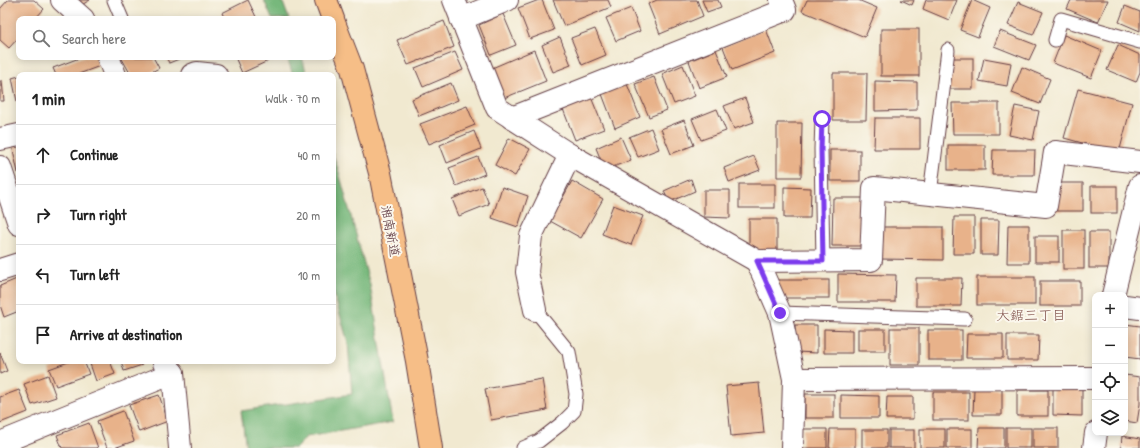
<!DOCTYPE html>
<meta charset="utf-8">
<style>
body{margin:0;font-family:"Patrick Hand","Klee One",sans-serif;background:#f2f2f2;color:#222}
.controls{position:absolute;right:12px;bottom:12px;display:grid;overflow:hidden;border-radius:8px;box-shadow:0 2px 10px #0003}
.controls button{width:36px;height:36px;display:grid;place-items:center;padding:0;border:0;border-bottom:1px solid #e0e0e0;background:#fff;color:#222;font:20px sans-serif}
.stop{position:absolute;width:12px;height:12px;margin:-9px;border:3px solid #7c3aed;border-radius:50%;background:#fff}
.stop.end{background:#7c3aed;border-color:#fff;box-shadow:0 1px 4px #0008}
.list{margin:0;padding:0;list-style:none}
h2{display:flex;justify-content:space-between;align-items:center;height:52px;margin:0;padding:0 16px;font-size:17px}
h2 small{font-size:13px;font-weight:400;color:#767676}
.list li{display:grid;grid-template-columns:26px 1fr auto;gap:12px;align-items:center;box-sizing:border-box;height:60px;padding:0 16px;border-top:1px solid #e0e0e0}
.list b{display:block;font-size:15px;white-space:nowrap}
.list em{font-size:13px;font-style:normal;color:#767676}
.icon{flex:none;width:22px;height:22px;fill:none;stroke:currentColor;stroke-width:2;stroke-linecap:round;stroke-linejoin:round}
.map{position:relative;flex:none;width:1140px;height:448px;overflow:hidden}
.search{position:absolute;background:#fff;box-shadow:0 2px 10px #0003;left:16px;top:16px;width:320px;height:44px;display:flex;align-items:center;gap:10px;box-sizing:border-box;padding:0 14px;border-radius:8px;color:#767676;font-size:15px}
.panel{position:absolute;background:#fff;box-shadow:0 2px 10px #0003;left:16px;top:72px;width:320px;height:292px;border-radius:8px}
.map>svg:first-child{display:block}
.forest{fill:#77b87b;stroke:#606c53}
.building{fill:#e8b28a}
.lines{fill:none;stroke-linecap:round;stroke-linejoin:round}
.service-casing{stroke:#633d44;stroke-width:15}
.minor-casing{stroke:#633d44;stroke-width:24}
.primary-casing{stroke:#633d44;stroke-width:24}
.service{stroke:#fff;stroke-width:13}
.minor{stroke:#fff;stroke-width:22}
.primary{stroke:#f6be87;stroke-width:22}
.route{stroke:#7c3aed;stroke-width:5}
.labels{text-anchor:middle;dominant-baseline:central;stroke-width:4;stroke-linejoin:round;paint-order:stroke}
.street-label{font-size:13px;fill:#4a1f2b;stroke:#fbf7ec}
.neighbourhood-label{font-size:14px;fill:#81524c;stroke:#fbf7ec}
</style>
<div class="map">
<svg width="1140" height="448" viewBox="0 0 1140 448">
<rect width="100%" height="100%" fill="#fbf7ec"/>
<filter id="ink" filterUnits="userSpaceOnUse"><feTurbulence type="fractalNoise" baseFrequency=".025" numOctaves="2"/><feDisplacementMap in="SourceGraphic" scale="8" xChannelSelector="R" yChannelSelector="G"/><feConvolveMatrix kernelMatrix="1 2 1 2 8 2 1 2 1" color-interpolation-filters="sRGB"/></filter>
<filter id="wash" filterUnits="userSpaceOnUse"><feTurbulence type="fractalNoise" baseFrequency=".012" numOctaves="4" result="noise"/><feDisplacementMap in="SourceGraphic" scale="16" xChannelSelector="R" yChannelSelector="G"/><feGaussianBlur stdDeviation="0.9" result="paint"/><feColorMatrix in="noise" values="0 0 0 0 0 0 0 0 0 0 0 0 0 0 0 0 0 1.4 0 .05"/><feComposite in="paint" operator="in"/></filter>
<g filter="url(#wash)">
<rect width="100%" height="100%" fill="#f1e9d0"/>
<g class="forest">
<path d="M 264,0 L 282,0 L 289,19 L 272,19 Z"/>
<path d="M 287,57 L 302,57 L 307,75 L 293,75 Z"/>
<path d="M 333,154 L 338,169 L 370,285 L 393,422 L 306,437 L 296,448 L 246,448 L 241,411 L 352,394 L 348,343 L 333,290 Z"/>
</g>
<g id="blocks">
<g class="building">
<path d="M 8,0 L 34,0 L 44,9 L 35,19 L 19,19 L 19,37 L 9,48 L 0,40 L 0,9 Z"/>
<path d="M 74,0 L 90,0 L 78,7 Z"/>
<path d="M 248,0 L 257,19 L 225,19 L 222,13 Z"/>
<path d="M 539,0 L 542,0 L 554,30 L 530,39 L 518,8 Z"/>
<path d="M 553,0 L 608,0 L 611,7 L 564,26 Z"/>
<path d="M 657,0 L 697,0 L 703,16 L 660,34 L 648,4 Z"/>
<path d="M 702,0 L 718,0 L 721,7 L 707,12 Z"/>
<path d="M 807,0 L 858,0 L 877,8 L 865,37 L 802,11 Z"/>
<path d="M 901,0 L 914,0 L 912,5 Z"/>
<path d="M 926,0 L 957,0 L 949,20 L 923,9 Z"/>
<path d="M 972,0 L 990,8 L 978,37 L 960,30 Z"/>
<path d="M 1071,0 L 1108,0 L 1098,22 L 1067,9 Z"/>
<path d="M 1018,2 L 1043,12 L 1033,35 L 1008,25 Z"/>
<path d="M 1125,6 L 1140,12 L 1140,31 L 1119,22 Z"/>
<path d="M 631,8 L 640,31 L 616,41 L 606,18 Z"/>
<path d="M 503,14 L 516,45 L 491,55 L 479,25 Z"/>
<path d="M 444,21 L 454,47 L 408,65 L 397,40 Z"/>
<path d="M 595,29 L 606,55 L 582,65 L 571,38 Z"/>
<path d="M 766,29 L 775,53 L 732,70 L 723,47 Z"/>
<rect x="881" y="29" width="38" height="47"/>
<path d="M 1000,31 L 1036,45 L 1029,60 L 994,46 Z"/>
<path d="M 1064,35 L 1102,51 L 1091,78 L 1053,63 Z"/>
<path d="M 560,37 L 571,65 L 553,72 L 542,45 Z"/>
<path d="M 1118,45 L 1140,55 L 1140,72 L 1136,82 L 1107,70 Z"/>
<path d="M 534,50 L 546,81 L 504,98 L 492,68 Z"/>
<path d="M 716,50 L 727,77 L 699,88 L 689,61 Z"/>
<path d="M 455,52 L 463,70 L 423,87 L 415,68 Z"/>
<path d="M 82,57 L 96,57 L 100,66 L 76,75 L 56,75 L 53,68 Z"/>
<path d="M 121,57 L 153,57 L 159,68 L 146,75 L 131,75 Z"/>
<path d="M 166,57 L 184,57 L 169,63 Z"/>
<path d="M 235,57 L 266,57 L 268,61 L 242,73 Z"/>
<rect x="949" y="58" width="24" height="31"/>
<path d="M 984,58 L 1011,63 L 1007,86 L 979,81 Z"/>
<path d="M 683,65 L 695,96 L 674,104 L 662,74 Z"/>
<path d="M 1022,67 L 1050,79 L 1040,104 L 1012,93 Z"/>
<path d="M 833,73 L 867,73 L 866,120 L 833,120 Z"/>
<path d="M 19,76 L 19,106 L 18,106 L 12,78 Z"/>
<path d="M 654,77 L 667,110 L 649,117 L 635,84 Z"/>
<path d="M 0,81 L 2,81 L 4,101 L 0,101 Z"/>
<path d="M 875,81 L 917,82 L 917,110 L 875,111 Z"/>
<path d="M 451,83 L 458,100 L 419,116 L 412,99 Z"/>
<path d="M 627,84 L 640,117 L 615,128 L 602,94 Z"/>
<path d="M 1078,89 L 1132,103 L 1119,153 L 1064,138 Z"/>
<path d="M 591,97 L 604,129 L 575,140 L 563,109 Z"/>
<path d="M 745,98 L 754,122 L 734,129 L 724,106 Z"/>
<path d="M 952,103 L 999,103 L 999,134 L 953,134 Z"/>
<path d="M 467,106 L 475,125 L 429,144 L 420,124 Z"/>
<path d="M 1015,106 L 1039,111 L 1033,140 L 1009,135 Z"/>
<path d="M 717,109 L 726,131 L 701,140 L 692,119 Z"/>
<path d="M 875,118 L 920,118 L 920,149 L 874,149 Z"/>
<path d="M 684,120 L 694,145 L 671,154 L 661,129 Z"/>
<path d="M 777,123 L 802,123 L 801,177 L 777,177 Z"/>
<path d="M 651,128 L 659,149 L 638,157 L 629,137 Z"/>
<path d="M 474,131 L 481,149 L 447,163 L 440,145 Z"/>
<path d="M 621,137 L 631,160 L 605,170 L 596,148 Z"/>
<path d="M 509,138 L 530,149 L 515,176 L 495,165 Z"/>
<path d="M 19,144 L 19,173 L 18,173 L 12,145 Z"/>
<rect x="948" y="145" width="37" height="25"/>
<rect x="830" y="150" width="30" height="31"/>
<path d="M 993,150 L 1035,150 L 1034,175 L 992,175 Z"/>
<path d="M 754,156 L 760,170 L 729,182 L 724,168 Z"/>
<path d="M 478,157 L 485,174 L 456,186 L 449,168 Z"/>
<path d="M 691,179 L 695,191 L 669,202 L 664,191 Z"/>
<path d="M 572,181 L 603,199 L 581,238 L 550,221 Z"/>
<path d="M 1057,183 L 1083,183 L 1083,211 L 1056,211 Z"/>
<rect x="739" y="184" width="36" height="24"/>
<rect x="1091" y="186" width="26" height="27"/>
<path d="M 482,187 L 489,204 L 459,216 L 452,199 Z"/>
<path d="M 502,187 L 528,196 L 518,227 L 492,218 Z"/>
<path d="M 784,187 L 811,188 L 810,218 L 784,218 Z"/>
<path d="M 704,190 L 730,190 L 730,218 L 704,217 Z"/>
<path d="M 833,198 L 863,198 L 862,246 L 832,246 Z"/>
<path d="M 613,205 L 643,216 L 631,245 L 602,234 Z"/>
<path d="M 954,217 L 974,217 L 974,254 L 953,254 Z"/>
<path d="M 749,219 L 777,219 L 777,251 L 749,250 Z"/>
<path d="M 981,220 L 999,220 L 998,255 L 981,255 Z"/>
<path d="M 1008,225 L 1029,225 L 1029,263 L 1007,263 Z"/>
<path d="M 880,227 L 943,227 L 943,260 L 880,259 Z"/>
<rect x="1063" y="230" width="21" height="39"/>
<rect x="1089" y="232" width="20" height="36"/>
<rect x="1035" y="236" width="24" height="26"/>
<path d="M 838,274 L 896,275 L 895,302 L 838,302 Z"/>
<rect x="977" y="277" width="58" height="28"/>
<path d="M 19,278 L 19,311 L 4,317 L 0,305 L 0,286 Z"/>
<path d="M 916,278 L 962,278 L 961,306 L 916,306 Z"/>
<rect x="776" y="280" width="53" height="18"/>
<rect x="1040" y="281" width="40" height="25"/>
<path d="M 1125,324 L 1140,326 L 1140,359 L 1125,357 Z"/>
<path d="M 795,325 L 817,325 L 817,353 L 796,352 Z"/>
<rect x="890" y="328" width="29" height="37"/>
<path d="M 824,329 L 852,330 L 852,353 L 824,353 Z"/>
<rect x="858" y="329" width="27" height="22"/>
<rect x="928" y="330" width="34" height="30"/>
<path d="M 967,334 L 1003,334 L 1003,358 L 966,358 Z"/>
<path d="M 1007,335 L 1039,335 L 1038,360 L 1007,360 Z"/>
<path d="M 0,353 L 7,371 L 0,374 Z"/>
<path d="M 71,361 L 84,361 L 89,374 L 56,386 L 49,369 Z"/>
<path d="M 89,361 L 110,361 L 115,374 L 96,381 Z"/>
<path d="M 121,361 L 141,361 L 142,365 L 124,371 Z"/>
<path d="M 48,375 L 56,397 L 32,405 L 24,384 Z"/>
<path d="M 1125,375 L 1140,377 L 1140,404 L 1137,423 L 1125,421 Z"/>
<path d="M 542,379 L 547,410 L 491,420 L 485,389 Z"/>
<path d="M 759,383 L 764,433 L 731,436 L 726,386 Z"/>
<path d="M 1053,384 L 1082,384 L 1082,416 L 1053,415 Z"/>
<path d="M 974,389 L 1002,389 L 1002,415 L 973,415 Z"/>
<path d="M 19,390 L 28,412 L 0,423 L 0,397 Z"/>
<rect x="1017" y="390" width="31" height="26"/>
<rect x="933" y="392" width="36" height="28"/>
<rect x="805" y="394" width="29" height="24"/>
<path d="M 159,395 L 168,421 L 139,432 L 129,405 Z"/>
<path d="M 841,395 L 879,396 L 879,418 L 841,418 Z"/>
<path d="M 887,397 L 913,397 L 913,419 L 886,419 Z"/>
<path d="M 123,411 L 134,441 L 114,448 L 107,448 L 97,421 Z"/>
<path d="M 89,423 L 98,448 L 62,448 L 57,435 Z"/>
<path d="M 979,428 L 1004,428 L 1004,448 L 978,448 Z"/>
<rect x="1006" y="428" width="25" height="20"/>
<rect x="1033" y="428" width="25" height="20"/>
<path d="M 803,429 L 827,429 L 827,448 L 802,448 Z"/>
<path d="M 830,429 L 855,429 L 855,448 L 829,448 Z"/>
<rect x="920" y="429" width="25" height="19"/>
<rect x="947" y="429" width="25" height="19"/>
<rect x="862" y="430" width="25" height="18"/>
<rect x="889" y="430" width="25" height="18"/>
<path d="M 1122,436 L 1140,439 L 1140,448 L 1121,448 Z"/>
</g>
</g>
</g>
<g filter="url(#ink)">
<use href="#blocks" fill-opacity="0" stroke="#633d44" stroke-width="1"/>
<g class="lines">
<defs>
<g id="service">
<path d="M 114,0 L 122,19"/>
<path d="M 1055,40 L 1061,19 L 1140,42"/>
<path d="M 822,119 L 821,149 L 823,261"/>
<path d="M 930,194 L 948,50"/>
<path d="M 780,313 L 965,319"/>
<path d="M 523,448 L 539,441 L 562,423 L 574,411 L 576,394 L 569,352 L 535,310"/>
</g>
<g id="minor">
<path d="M 62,0 L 83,19"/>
<path d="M 454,0 L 497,108 L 570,155 L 757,261"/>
<path d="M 461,19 L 507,0"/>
<path d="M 108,57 L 115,75"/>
<path d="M 192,75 L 197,73 L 216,75"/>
<path d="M 512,118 L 785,10 L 781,0"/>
<path d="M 0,139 L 19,135"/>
<path d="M 0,167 L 19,224"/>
<path d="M 0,270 L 19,264"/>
<path d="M 1113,295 L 1140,186"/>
<path d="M 1125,306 L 1140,308"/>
<path d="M 535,310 L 527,272 L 531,236 L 570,155"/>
<path d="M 164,363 L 173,373 L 180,448"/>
<path d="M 794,379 L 1095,378"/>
<path d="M 0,443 L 173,373"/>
<path d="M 792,448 L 794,379 L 780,313 L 757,261 L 871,260 L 874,188 L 1046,206 L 1055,152 L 1140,162"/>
<path d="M 1094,448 L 1096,433"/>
</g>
<g id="primary">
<path d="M 326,0 L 333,19"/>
<path d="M 333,20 L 352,69 L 380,173 L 417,361 L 431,448"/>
</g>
</defs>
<use href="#service" class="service-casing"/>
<use href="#minor" class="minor-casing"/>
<use href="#primary" class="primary-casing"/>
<use href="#service" class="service"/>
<use href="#minor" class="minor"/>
<use href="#primary" class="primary"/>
</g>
</g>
<g class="lines" filter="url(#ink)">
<path class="route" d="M 780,313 L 757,261 L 823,261 L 821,149 L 822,119"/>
</g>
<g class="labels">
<g class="street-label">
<text transform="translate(391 231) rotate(79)">湘南新道</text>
</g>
<g class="neighbourhood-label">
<text x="1031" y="314">大鋸三丁目</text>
</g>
</g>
</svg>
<div class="controls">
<button>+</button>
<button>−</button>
<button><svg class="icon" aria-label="locate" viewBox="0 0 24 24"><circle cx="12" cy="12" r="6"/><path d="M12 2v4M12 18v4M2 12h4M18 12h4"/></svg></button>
<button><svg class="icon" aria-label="layers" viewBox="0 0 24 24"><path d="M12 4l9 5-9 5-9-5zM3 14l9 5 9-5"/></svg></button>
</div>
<div class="stop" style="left:822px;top:119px"></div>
<div class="stop end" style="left:780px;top:313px"></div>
<div class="search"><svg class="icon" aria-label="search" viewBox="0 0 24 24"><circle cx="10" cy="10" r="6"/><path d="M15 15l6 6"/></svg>Search here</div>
<section class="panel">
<h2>1 min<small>Walk · 70 m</small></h2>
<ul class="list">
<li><svg class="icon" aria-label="ahead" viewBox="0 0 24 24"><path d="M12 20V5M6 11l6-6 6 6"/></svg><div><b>Continue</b></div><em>40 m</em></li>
<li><svg class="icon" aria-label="right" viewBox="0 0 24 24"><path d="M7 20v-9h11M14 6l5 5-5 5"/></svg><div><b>Turn right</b></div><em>20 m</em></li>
<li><svg class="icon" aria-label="left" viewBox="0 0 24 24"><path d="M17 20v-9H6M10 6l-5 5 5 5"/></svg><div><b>Turn left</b></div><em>10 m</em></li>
<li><svg class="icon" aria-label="arrive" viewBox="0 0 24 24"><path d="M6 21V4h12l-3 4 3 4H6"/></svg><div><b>Arrive at destination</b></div></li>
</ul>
</section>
</div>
